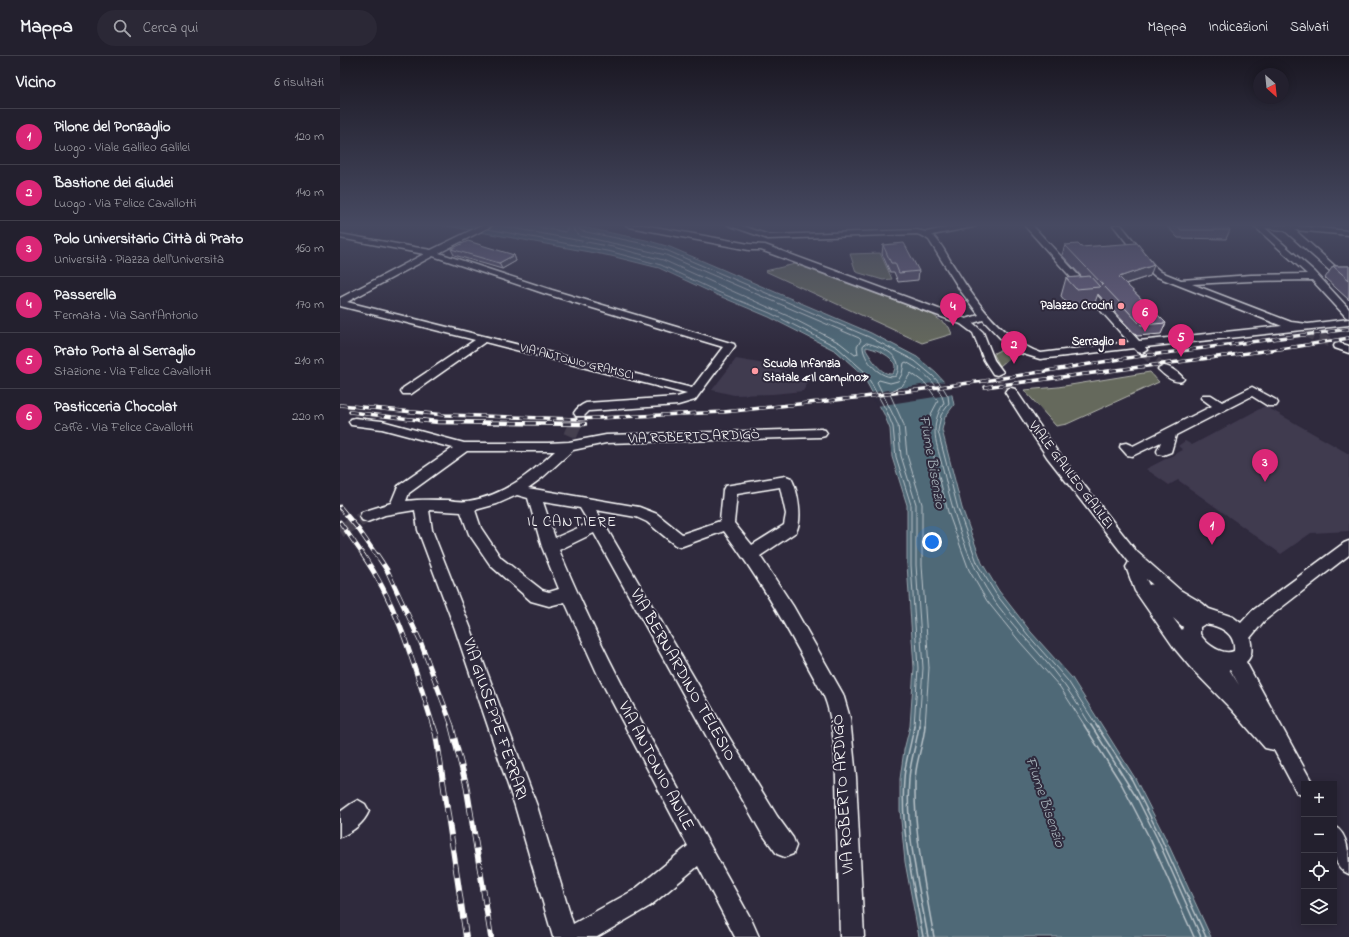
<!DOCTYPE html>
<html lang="it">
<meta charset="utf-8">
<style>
body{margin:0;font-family:"Indie Flower",sans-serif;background:#2b2836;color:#f1f3f6}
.controls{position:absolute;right:12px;bottom:12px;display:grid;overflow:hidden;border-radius:0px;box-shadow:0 2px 10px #0003}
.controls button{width:36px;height:36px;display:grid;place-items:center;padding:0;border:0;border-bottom:1px solid #403e4a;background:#23202e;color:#f1f3f6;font:20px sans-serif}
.compass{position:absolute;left:913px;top:12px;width:36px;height:36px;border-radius:50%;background:#23202e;box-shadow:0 2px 10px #0003;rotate:153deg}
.you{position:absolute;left:592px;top:486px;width:14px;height:14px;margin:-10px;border:3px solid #fff;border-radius:50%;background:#1a73e8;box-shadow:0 0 0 6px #1a73e833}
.badge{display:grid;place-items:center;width:26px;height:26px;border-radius:50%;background:#db2777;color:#fff;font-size:13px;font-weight:700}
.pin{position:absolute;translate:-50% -33px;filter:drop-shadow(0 1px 2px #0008)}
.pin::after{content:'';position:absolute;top:21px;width:14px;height:12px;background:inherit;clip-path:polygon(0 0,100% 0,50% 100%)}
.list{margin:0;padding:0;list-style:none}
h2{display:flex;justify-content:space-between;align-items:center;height:52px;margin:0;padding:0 16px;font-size:17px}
h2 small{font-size:13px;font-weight:400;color:#a3a3aa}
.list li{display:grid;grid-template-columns:26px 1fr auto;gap:12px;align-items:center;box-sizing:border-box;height:56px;padding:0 16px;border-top:1px solid #403e4a}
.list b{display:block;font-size:15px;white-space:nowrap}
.list p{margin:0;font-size:13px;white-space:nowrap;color:#a3a3aa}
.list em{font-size:13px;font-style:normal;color:#a3a3aa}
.icon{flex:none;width:22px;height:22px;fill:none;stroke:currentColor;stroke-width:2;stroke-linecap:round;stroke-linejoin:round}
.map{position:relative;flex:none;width:1009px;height:881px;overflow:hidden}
header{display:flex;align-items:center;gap:24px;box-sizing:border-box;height:56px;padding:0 20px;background:#23202e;border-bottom:1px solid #403e4a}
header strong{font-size:19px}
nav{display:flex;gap:22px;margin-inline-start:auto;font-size:14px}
.search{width:280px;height:36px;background:#2b2836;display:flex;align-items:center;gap:10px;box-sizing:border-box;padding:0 14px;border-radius:22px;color:#a3a3aa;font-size:15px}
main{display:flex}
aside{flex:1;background:#23202e}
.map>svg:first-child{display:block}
.built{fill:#403a50}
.green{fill:#65695b;stroke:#b2b4ad}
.water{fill:#506977;stroke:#96a5ad;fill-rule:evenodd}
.pier{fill:#2f2a3d}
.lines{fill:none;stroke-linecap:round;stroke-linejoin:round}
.shore-far1{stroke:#b9c3c9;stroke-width:1}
.shore{stroke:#b9c3c9;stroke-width:1.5}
.minor-tunnel-far1{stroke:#443f50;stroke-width:11;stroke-dasharray:11 5.5;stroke-linecap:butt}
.minor-tunnel{stroke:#443f50;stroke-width:14;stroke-dasharray:14 7;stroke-linecap:butt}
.minor-casing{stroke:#fff;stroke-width:3}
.minor{fill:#2f2a3d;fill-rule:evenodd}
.rail-far3-casing{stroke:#fff;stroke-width:3.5}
.rail-far2-casing{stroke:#fff;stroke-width:4.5}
.rail-far1-casing{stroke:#fff;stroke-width:5}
.rail-casing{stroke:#fff;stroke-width:6}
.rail-far3{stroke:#2f2a3d;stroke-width:2.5;stroke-dasharray:7;stroke-linecap:butt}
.rail-far2{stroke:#2f2a3d;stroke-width:3;stroke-dasharray:9;stroke-linecap:butt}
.rail-far1{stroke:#2f2a3d;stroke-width:3.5;stroke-dasharray:11;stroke-linecap:butt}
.rail{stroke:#2f2a3d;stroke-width:4.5;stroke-dasharray:14;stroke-linecap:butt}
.wall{fill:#5a536c;stroke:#fff}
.shaded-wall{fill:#4a4458;stroke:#fff}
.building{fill:#69617e;stroke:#fff}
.poi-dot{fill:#ff9aa2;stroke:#2f2a3d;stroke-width:1.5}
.labels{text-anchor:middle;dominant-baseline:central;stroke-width:4;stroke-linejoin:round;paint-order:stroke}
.far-poi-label{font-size:12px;font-weight:bold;fill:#fff;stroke:#2f2a3d;text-anchor:end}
.far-street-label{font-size:12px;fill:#fff;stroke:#2f2a3d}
.street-label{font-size:14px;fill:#fff;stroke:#2f2a3d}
.water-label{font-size:15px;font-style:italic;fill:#a8b4bb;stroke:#2f2a3d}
.neighbourhood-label{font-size:15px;letter-spacing:1px;fill:#fff;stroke:#2f2a3d}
.near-street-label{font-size:17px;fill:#fff;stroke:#2f2a3d}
</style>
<header>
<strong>Mappa</strong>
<div class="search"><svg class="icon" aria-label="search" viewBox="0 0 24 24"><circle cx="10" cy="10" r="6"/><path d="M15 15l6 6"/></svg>Cerca qui</div>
<nav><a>Mappa</a><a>Indicazioni</a><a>Salvati</a></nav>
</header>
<main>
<aside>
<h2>Vicino<small>6 risultati</small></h2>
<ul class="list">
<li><span class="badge">1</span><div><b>Pilone del Ponzaglio</b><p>Luogo · Viale Galileo Galilei</p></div><em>120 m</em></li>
<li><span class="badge">2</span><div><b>Bastione dei Giudei</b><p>Luogo · Via Felice Cavallotti</p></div><em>140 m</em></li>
<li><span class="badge">3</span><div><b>Polo Universitario Città di Prato</b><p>Università · Piazza dell'Università</p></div><em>160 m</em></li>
<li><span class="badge">4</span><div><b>Passerella</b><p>Fermata · Via Sant'Antonio</p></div><em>170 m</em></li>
<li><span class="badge">5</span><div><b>Prato Porta al Serraglio</b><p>Stazione · Via Felice Cavallotti</p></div><em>210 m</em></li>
<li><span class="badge">6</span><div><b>Pasticceria Chocolat</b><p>Caffè · Via Felice Cavallotti</p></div><em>220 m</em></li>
</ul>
</aside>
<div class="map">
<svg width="1009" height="881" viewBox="0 0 1009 881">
<rect width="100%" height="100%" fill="#2f2a3d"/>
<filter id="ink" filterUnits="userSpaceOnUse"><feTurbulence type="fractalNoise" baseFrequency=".025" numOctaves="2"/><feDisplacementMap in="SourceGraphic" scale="8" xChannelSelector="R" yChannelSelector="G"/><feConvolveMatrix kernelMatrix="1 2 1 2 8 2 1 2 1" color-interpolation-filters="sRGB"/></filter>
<g filter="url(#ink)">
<g class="built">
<path d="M 396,303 L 425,308 L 462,322 L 468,327 L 463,335 L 433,338 L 394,339 L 372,334 Z"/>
<path d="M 925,350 L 1009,398 L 1009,475 L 971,477 L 941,498 L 838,424 L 829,429 L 806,413 L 843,394 L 838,390 L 845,385 L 852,389 Z"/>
</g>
<g class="green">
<path d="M 540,197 L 552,223 L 543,224 L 516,216 L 510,198 Z"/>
<path d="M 455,208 L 593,259 L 609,271 L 612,278 L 582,287 L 425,215 Z"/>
<path d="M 660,294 L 667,295 L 674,298 L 660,310 L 654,299 L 654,297 Z"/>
<path d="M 810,316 L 819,326 L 727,368 L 716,370 L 684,334 L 718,331 Z"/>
</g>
<path class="water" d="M 102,169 L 232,169 L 306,184 L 330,191 L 531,277 L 577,301 L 596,317 L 605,327 L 612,339 L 614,349 L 605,361 L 602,374 L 622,452 L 642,507 L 659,535 L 691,576 L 732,622 L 795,722 L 824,779 L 871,881 L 579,881 L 565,806 L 560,754 L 560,723 L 564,694 L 570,670 L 574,612 L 567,509 L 567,449 L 552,401 L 550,373 L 544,358 L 522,318 L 496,295 L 429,261 L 377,239 L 319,212 L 271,200 ZM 526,291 C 537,293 564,304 552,318 C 541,319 532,303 526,294 Z"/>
<path class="pier" d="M 606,325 L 614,338 L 537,350 L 530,337 Z"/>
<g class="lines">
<g class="shore-far1">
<path d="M 157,169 L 273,191 L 323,204 L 448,260 L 500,287 L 515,299 L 518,298 L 517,291 L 521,284 L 519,282 L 326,199 L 240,180 L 234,175 L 233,169"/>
<path d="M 186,169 L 225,176 L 227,175 L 227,169"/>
<path d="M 238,169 L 239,173 L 242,175 L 305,188 L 328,195 L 529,281 L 575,305 L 593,320 L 602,330 L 608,340 L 609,348 L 601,359 L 598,375 L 618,453 L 638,509 L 656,538 L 688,579 L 728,625 L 757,670"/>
<path d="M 148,173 L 272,196 L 321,209 L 378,236 L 430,257 L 497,291 L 525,316 L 547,356 L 553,371 L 556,401 L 571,449 L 571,509 L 578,612 L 574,670"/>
<path d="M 527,287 C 542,291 566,300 556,320 C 542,325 522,303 523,290 Z"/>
<path d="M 579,670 L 583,612 L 576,509 L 576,448 L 561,400 L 558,369 L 537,326 L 539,324 L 550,327 L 558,325 L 562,318 L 564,307 L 566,306 C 582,315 600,328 604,347 C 588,371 597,388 603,413 C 613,457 626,502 651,540 C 670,568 695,591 715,617 C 729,634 740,652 751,670"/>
<path d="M 585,670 L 589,612 L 582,509 L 582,448 L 567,399 L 564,369 L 549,336 L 562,330 L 571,317 L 586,328 L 598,345 L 589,362 L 588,377 L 608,456 L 629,514 L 647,545 L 680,586 L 720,631 L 745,670"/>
</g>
<g class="shore">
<path d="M 574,669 C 572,687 565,704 564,723 C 560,776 574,830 583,881"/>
<path d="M 579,669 C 577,687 570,705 569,723 C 565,776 579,830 588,881"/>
<path d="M 585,669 C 584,688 575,706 575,726 C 574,778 585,830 594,881"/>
<path d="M 744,669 L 782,729 L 811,785 L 854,881"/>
<path d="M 751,669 L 798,744 L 817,782 L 861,881"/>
<path d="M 756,669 L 792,724 L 820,780 L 866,881"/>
</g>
<g class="minor-tunnel-far1">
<path d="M 964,275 L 999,290"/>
<path d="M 803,295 L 824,313"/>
<path d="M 657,316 L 671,336"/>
<path d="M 237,365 L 240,357"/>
</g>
<g class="minor-tunnel">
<path d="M 230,380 L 237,364"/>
<path d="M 0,475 L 27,460"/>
</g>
<defs>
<g id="minor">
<path d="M 142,169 L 153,169 L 99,197 L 212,234 L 394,288 L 395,290 L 355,344 L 338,349 L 249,355 L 244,360 L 236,360 L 234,357 C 237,352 241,349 246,347 L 337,341 L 347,338 L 145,286 L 71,338 L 63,338 L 61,335 L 63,332 L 135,284 L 0,250 L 0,242 L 84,198 L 0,182 L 0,178 L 91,194 ZM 93,200 L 206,238 L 383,291 L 352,332 L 7,246 Z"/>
<path d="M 286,169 L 304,169 L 409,188 L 425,189 L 626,263 L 639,259 L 620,234 L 589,184 L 583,180 L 577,178 L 428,183 L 388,169 L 400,169 L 429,179 L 577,174 L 586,176 L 620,169 L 637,169 L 633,171 L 592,179 C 602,187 608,202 615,212 C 636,246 662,283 701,297 L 789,286 L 684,169 L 692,169 L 799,285 L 942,270 L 815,220 L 808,214 L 773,169 L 781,169 L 814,210 L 821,216 L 841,224 L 911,219 L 967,218 L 913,169 L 948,169 L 1009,175 L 1009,179 L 955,174 L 996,211 L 997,213 L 996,215 L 990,215 L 944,174 L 925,172 L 975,216 L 1009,253 L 1009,262 L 1006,261 L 972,224 L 911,225 L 852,228 L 951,266 L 968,268 L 1009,263 L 1009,269 L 805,291 L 807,294 L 802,297 L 798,296 L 794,292 L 700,303 L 680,297 L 664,286 L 643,264 L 633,267 L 643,276 L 654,304 L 663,316 L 657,319 L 653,318 L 644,304 L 633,277 L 621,268 L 421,194 L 409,194 L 290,171 Z"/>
<path d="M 999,287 L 1009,290 L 1009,297 L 995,292 L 994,290 L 995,288 Z"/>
<path d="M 824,310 C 831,311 839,317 844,323 L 842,325 C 834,328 824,319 818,313 Z"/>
<path d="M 912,331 L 936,344 L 938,347 L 936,350 L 928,350 L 912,340 L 836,379 L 831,396 L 823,399 L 818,398 L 817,395 L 821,386 L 792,400 L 787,399 L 780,391 L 781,388 L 786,387 L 793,390 L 872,350 L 861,342 L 863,339 L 871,339 L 882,346 Z"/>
<path d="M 671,332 L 675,333 L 717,395 L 797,496 L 840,534 L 862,547 L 869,553 L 893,561 L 901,567 L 912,555 L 1004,487 L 1009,485 L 1009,499 L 924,565 L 910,582 C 912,591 913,600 906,606 L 973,728 L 964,728 L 964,740 L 957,737 L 934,694 L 925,692 L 892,654 L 850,611 L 835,593 L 795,535 L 786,511 L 789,506 L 707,401 L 665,336 L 667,333 ZM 806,523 L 812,528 L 809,529 ZM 833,562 L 843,571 L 842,574 ZM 865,568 C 880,570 896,577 894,595 C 882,600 866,588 860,578 L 860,571 ZM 889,613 L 890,613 L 899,629 Z"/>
<path d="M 15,362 L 42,365 L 124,387 L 208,387 L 229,386 L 266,379 L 481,373 L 485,374 L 487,377 L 485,380 L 481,381 L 266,387 L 233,394 L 203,421 L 188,432 L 299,451 L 317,458 L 342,478 L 380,465 L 383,434 L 385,430 L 446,420 L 451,422 C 458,434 463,463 456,476 L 420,500 L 453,550 L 503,638 L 510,662 L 516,721 L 524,881 L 500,881 C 499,844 498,808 497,771 C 496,738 498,659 480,633 C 450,577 422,526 384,475 L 340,491 L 335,489 L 307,466 L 296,461 L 256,454 L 387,678 L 437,760 L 453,782 L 456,790 L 453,798 L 445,801 L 437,798 L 421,776 L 373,692 L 254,477 L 219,494 C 272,622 344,741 411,863 L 419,881 L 395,881 L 358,810 L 310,850 L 257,881 L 213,881 L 175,750 L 115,573 L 78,474 L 75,454 L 45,459 L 27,466 L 22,464 L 20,460 L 22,456 L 51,447 L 58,430 L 113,392 L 42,373 L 11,369 L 9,366 L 11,363 ZM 127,395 L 215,395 C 190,418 163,440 128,445 C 122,446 115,445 109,444 C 94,444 81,443 66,445 L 69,437 ZM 440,431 L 446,458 L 444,469 L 412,489 L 394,467 L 397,438 ZM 177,439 L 188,442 L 202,491 L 219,533 L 209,536 L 202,534 L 161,502 L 141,472 L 135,454 L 157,448 ZM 203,446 L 240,452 L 249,467 L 215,482 ZM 89,454 L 121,456 L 129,478 L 151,510 L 191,545 L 209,550 L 225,546 L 258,619 L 348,790 L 294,834 L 233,868 L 197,750 L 131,573 L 92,474 Z"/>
<path d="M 18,744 L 25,748 L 29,755 C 24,767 12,776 0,781 L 0,756 L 11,748 Z"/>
<path d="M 994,770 C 1009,778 1009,800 1009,818 C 990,810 994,788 994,770 Z"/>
</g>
</defs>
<use href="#minor" class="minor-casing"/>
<use href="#minor" class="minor"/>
<defs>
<g id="rail-far3">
<path d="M 645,331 L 954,291 L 1009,282"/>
<path d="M 0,349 L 105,359 L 237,363 L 384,356 L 524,341 L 644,325 L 787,302 L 1009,273"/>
<path d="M 10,356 L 88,365"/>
</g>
<g id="rail-far2">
<path d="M 79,364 L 98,366 L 245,368"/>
<path d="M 0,451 L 19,474 L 37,500"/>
<path d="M 0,466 L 24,500"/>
</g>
<g id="rail-far1">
<path d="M 23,499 C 59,551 74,610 93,670"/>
<path d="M 37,499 L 47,514 L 81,587 L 112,670"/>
</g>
<g id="rail">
<path d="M 93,669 L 96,678 L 126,881"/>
<path d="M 111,669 L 126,728 L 151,881"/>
</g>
</defs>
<use href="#rail-far3" class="rail-far3-casing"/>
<use href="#rail-far2" class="rail-far2-casing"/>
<use href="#rail-far1" class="rail-far1-casing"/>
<use href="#rail" class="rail-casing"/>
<use href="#rail-far3" class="rail-far3"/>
<use href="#rail-far2" class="rail-far2"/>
<use href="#rail-far1" class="rail-far1"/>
<use href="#rail" class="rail"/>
</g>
<g class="wall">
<path d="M 826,169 L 886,169 L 890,174 L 886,183 L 838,182 Z"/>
<path d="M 543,189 L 579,215 L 578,224 L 558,226 L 554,216 L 550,216 L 542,198 Z"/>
<path d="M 725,189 L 810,220 L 786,228 L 826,267 L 821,278 L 797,280 L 758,238 L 754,249 L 730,251 L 721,240 L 726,222 L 742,221 L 722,199 Z"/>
<path d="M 111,193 L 174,199 L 176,205 L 162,213 L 114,199 Z"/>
<path d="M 993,210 L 1009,210 L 1009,244 L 985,222 Z"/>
</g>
<g class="shaded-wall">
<path d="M 174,199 L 176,205 L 162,213 L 159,207 Z"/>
<path d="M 814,209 L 810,220 L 775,231 L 779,221 Z"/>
</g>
<g class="building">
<path d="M 837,169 L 886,169 L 890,174 L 841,174 Z"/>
<path d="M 128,185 L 174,199 L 159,207 L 111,193 Z"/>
<path d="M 564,187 L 579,215 L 559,217 L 555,207 L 551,207 L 543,189 Z"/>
<path d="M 797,187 L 814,209 L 779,221 L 826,267 L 801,269 L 725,189 L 738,188 L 741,191 Z"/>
<path d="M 993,210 L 1009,210 L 1009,224 Z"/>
<path d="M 750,220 L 760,231 L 736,233 L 726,222 Z"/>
</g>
</g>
<linearGradient id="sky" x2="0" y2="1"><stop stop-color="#1a1722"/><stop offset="0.58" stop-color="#474a62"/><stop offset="1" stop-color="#474a62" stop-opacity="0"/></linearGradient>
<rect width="1009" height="292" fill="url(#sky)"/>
<g class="poi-dot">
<circle cx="781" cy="250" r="4"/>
<rect x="778" y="282" width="8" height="8" rx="2"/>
<circle cx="415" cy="315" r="4"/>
</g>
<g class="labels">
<g class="far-poi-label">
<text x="773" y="250">Palazzo Crocini</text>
<text x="774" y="286">Serraglio</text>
<text x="423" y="308" text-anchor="start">Scuola Infanzia<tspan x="423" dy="14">Statale «Il campino»</tspan></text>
</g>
<g class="far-street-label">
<text transform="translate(237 306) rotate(14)">VIA ANTONIO GRAMSCI</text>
</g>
<g class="street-label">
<text transform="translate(354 381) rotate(-2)">VIA ROBERTO ARDIGÒ</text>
<text transform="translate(731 419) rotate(53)">VIALE GALILEO GALILEI</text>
</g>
<g class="water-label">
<text transform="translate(592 406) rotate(80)">Fiume Bisenzio</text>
<text transform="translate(705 746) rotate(71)">Fiume Bisenzio</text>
</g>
<g class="neighbourhood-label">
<text x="232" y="466">IL CANTIERE</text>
</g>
<g class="near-street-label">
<text transform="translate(343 619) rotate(60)">VIA BERNARDINO TELESIO</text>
<text transform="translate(155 663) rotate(71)">VIA GIUSEPPE FERRARI</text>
<text transform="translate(316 710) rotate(62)">VIA ANTONIO ANILE</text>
<text transform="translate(503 738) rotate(-94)">VIA ROBERTO ARDIGÒ</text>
</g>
</g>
</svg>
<div class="controls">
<button>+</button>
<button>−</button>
<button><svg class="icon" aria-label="locate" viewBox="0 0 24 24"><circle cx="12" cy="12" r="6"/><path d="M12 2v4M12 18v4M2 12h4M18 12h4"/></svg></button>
<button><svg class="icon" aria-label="layers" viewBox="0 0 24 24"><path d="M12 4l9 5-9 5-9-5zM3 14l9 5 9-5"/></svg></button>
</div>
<svg class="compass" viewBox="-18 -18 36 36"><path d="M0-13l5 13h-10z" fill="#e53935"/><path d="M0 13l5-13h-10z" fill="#a3a3aa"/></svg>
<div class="you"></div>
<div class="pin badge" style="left:872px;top:489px">1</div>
<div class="pin badge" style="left:674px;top:308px">2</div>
<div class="pin badge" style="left:925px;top:426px">3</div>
<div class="pin badge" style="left:613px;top:270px">4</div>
<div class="pin badge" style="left:841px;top:301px">5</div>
<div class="pin badge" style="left:805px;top:276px">6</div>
</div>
</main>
